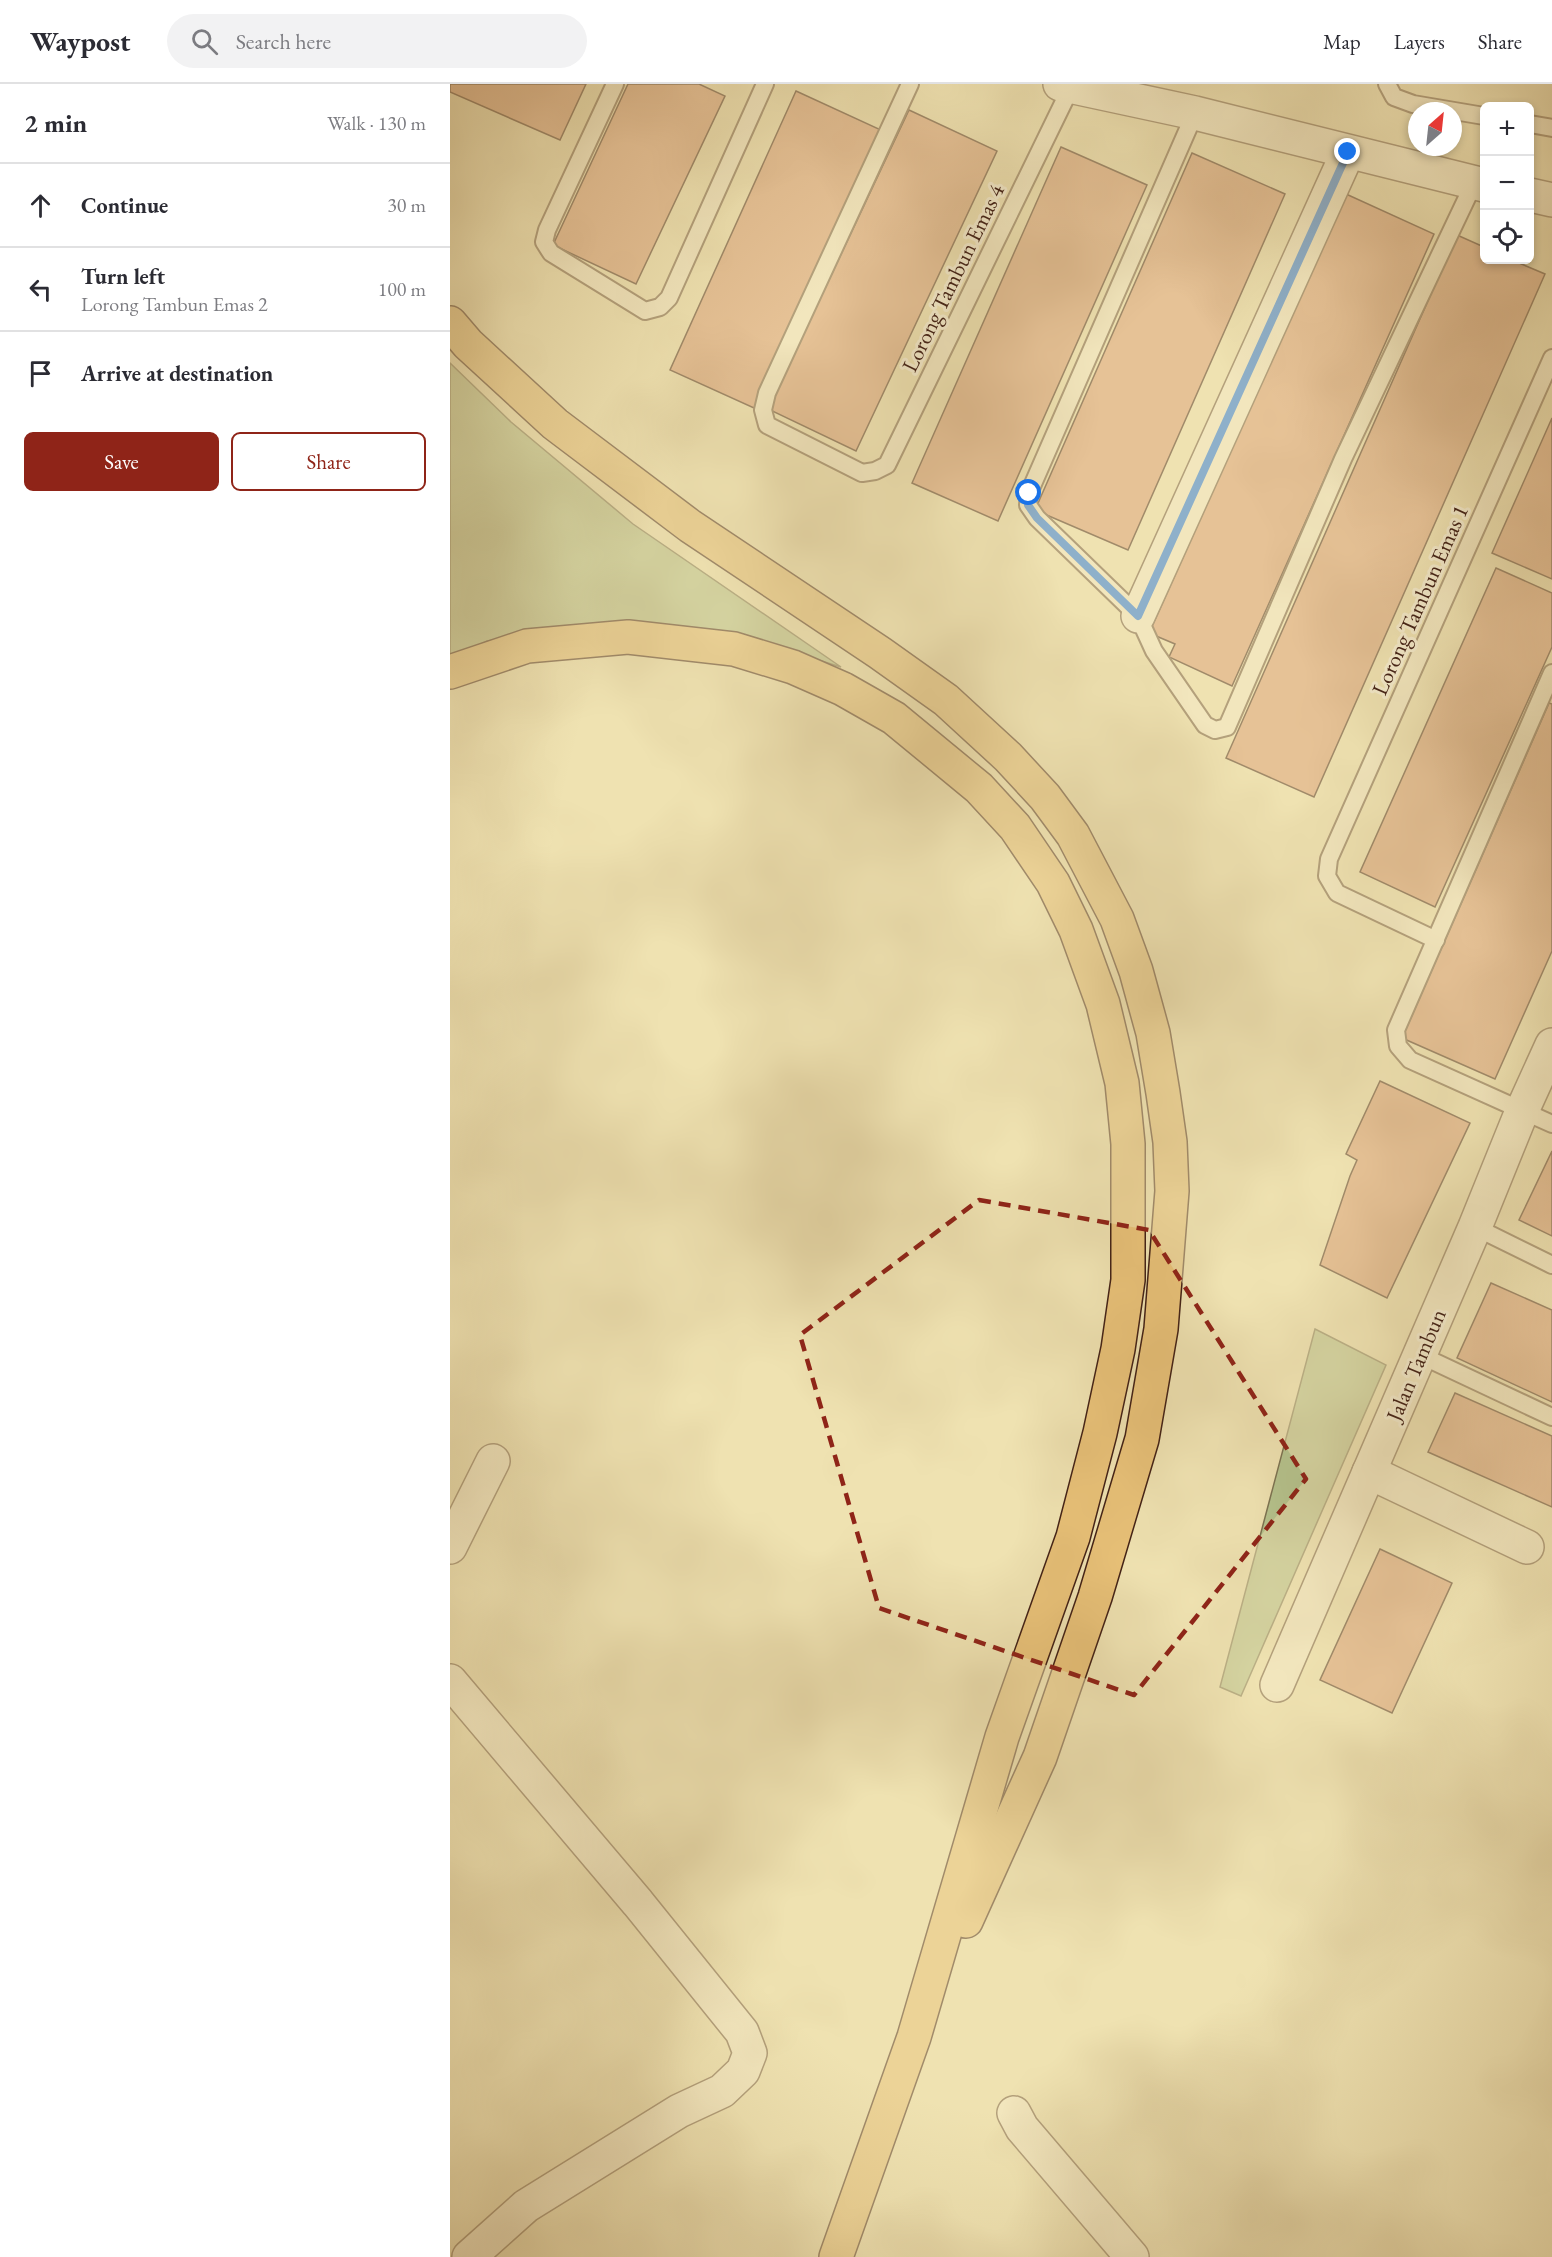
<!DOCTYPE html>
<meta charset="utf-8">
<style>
body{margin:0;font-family:"EB Garamond",serif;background:#f2f2f3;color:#2b2b33}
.controls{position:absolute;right:18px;top:18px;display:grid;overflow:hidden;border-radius:9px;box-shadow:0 3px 9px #0003}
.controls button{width:54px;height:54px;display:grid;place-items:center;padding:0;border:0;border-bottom:2px solid #e1e1e2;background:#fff;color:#2b2b33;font:30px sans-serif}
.compass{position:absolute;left:958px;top:18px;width:54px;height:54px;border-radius:50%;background:#fff;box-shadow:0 3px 9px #0003;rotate:27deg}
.stop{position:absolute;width:18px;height:18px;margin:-14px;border:4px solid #1a73e8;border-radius:50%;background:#fff}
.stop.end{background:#1a73e8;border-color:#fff;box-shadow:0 2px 6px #0008}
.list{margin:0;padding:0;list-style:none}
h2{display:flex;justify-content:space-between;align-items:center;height:78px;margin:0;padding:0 24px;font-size:26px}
h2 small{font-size:20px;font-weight:400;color:#7c7c81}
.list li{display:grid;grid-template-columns:39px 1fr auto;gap:18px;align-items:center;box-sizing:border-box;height:84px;padding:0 24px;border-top:2px solid #e1e1e2}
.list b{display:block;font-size:22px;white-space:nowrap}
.list p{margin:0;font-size:20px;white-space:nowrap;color:#7c7c81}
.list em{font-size:20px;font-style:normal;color:#7c7c81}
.actions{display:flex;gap:12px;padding:18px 24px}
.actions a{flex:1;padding:14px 0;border:2px solid #8f2418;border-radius:9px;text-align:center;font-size:21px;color:#8f2418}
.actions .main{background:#8f2418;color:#fff}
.icon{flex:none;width:33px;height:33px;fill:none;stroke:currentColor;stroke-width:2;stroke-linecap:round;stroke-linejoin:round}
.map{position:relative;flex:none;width:1102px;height:2173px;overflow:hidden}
header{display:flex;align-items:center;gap:36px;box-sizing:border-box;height:84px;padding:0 30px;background:#fff;border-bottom:2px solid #e1e1e2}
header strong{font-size:28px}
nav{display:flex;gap:33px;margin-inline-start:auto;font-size:21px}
.search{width:420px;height:54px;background:#f2f2f3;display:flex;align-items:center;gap:15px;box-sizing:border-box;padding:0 21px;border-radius:33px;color:#7c7c81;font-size:22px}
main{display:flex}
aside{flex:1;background:#fff}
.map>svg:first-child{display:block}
.green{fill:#b6c48e;stroke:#7c7352;stroke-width:1.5}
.building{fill:#dc9c75;stroke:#432216;stroke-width:1.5}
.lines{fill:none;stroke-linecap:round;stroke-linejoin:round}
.service-casing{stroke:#6e523d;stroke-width:20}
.minor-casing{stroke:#6e523d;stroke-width:36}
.motorway-casing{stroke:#432216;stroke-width:36}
.service{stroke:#f5eccc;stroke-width:16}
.minor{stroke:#f5eccc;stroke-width:33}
.motorway{stroke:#e8c178;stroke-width:33}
.route{stroke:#1a73e8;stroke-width:8}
.marked{fill:none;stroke:#8f2418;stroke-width:4.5;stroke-dasharray:12 8;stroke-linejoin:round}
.labels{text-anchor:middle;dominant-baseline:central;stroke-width:6;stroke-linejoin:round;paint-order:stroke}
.street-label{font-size:22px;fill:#432216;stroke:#f5eccc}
</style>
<header>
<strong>Waypost</strong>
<div class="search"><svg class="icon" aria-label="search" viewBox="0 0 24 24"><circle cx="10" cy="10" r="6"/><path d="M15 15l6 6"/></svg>Search here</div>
<nav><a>Map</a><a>Layers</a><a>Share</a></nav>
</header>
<main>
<aside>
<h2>2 min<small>Walk · 130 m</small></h2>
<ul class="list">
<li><svg class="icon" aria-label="ahead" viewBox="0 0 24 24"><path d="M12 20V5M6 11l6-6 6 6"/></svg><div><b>Continue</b></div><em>30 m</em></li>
<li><svg class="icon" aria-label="left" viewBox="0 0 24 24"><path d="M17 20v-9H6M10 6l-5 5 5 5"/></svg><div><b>Turn left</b><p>Lorong Tambun Emas 2</p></div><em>100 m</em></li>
<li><svg class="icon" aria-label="arrive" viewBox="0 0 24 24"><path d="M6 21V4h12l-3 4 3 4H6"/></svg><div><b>Arrive at destination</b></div></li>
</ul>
<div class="actions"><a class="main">Save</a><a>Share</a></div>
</aside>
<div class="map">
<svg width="1102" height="2173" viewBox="0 0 1102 2173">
<rect width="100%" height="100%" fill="#efe2b1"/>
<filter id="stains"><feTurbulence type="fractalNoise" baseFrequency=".00333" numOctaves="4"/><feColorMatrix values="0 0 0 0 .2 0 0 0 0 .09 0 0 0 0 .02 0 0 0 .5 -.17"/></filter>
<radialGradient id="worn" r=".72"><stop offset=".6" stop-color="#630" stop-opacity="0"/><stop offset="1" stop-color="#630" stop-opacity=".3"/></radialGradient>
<g class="green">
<path d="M 0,279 L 61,338 L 183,440 L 391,583 L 275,547 L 179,537 L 37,557 L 0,575 Z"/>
<path d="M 865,1245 L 936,1281 L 791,1612 L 770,1603 Z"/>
</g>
<g class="building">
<path d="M 0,0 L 136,0 L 110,56 L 0,8 Z"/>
<path d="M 178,0 L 249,0 L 275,12 L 186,200 L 103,161 Z"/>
<path d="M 346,7 L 431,46 L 304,324 L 220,286 Z"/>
<path d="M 459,26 L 547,67 L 406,367 L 318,325 Z"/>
<path d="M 611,63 L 697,101 L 548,437 L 462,399 Z"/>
<path d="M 742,69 L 835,110 L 678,466 L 585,426 Z"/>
<path d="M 896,110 L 984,150 L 782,602 L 719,573 L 725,560 L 699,549 Z"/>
<path d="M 1007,151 L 1034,163 L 1034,176 L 1062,176 L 1095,190 L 864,713 L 776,674 Z"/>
<path d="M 1102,334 L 1102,495 L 1042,469 Z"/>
<path d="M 1046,484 L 1102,509 L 1102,563 L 985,823 L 910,788 Z"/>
<path d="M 1099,619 L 1102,620 L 1102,867 L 1045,995 L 952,954 Z"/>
<path d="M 930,997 L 1020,1039 L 937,1214 L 870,1181 L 900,1092 L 907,1076 L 896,1070 Z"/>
<path d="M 1102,1067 L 1102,1152 L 1069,1136 Z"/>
<path d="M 1041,1199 L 1102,1226 L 1102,1318 L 1007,1274 Z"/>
<path d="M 1005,1309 L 1102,1352 L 1102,1423 L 978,1368 Z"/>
<path d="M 930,1465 L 1002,1499 L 942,1629 L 870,1596 Z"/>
</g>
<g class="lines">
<defs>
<g id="service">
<path d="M 165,0 L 97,146 L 94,158 L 101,169 L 195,227 L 210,223 L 219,214 L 315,0"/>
<path d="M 460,0 L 317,309 L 313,326 L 317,341 L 412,389 L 425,387 L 437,381 L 621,3"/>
<path d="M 937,0 L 944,13 L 963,20 L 1034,32"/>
<path d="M 745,29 L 579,409 L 578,421 L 587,434 L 688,532 L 704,567 L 755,641 L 765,646 L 777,643 L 893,375 L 1024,99"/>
<path d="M 1080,40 L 1102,44"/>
<path d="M 1102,589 L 946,946 L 948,962 L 960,976 L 1102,1040"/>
<path d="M 986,856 L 887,809 L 877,792 L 879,775 L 1102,274"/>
<path d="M 1025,1143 L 1102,1181"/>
<path d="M 970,1271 L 1102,1333"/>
</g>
<g id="minor">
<path d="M 610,0 L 745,29 L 1034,101"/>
<path d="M 1080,111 L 1102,116"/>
<path d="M 688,532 L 898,68"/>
<path d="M 919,1388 L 1077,1463"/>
<path d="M 0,1463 L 43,1377"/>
<path d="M 0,1597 L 188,1819 L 292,1948 L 300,1969 L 293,1987 L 272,2007 L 229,2027 L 76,2122 L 19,2173"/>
<path d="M 827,1601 L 1025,1143 L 1072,1027 L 1102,961"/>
<path d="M 564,2029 L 572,2044 L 682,2173"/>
</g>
<g id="motorway">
<path d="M 0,239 L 18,260 L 105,340 L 240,442 L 430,569 L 496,616 L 558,673 L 595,713 L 623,751 L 667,835 L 686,887 L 703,949 L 713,1009 L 720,1058 L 722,1107 L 711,1245 L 692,1355 L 645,1513 L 590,1673 L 516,1837"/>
<path d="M 0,588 L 77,562 L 178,553 L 284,565 L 343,583 L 393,605 L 444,634 L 529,704 L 565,743 L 603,799 L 626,846 L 653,920 L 672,999 L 678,1060 L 678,1196 L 668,1265 L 650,1349 L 623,1453 L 552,1653 L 464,1953 L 386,2173"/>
</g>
</defs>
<use href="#service" class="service-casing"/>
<use href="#minor" class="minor-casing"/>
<use href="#motorway" class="motorway-casing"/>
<use href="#service" class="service"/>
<use href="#minor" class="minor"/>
<use href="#motorway" class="motorway"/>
</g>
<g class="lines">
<path class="route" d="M 579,409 L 578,421 L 587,434 L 688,532 L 898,68"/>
</g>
<path d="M0 0H1102V2173H0ZM 529,1116 L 699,1146 L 856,1395 L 684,1611 L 429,1524 L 350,1251 Z" fill="#efe2b1" fill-opacity=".55" fill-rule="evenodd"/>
<path class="marked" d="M 529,1116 L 699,1146 L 856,1395 L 684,1611 L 429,1524 L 350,1251 Z"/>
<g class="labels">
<g class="street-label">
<text transform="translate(503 194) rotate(-64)">Lorong Tambun Emas 4</text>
<text transform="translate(970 516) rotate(-66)">Lorong Tambun Emas 1</text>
<text transform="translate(966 1281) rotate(-67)">Jalan Tambun</text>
</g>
</g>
<rect width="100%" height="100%" filter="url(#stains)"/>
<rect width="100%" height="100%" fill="url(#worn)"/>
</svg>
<div class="controls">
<button>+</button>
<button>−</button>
<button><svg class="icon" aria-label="locate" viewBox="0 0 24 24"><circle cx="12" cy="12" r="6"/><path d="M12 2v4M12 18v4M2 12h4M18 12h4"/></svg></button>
</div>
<svg class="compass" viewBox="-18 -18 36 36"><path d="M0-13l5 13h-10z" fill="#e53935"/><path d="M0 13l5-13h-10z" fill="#7c7c81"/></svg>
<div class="stop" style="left:579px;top:409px"></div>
<div class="stop end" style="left:898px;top:68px"></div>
</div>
</main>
